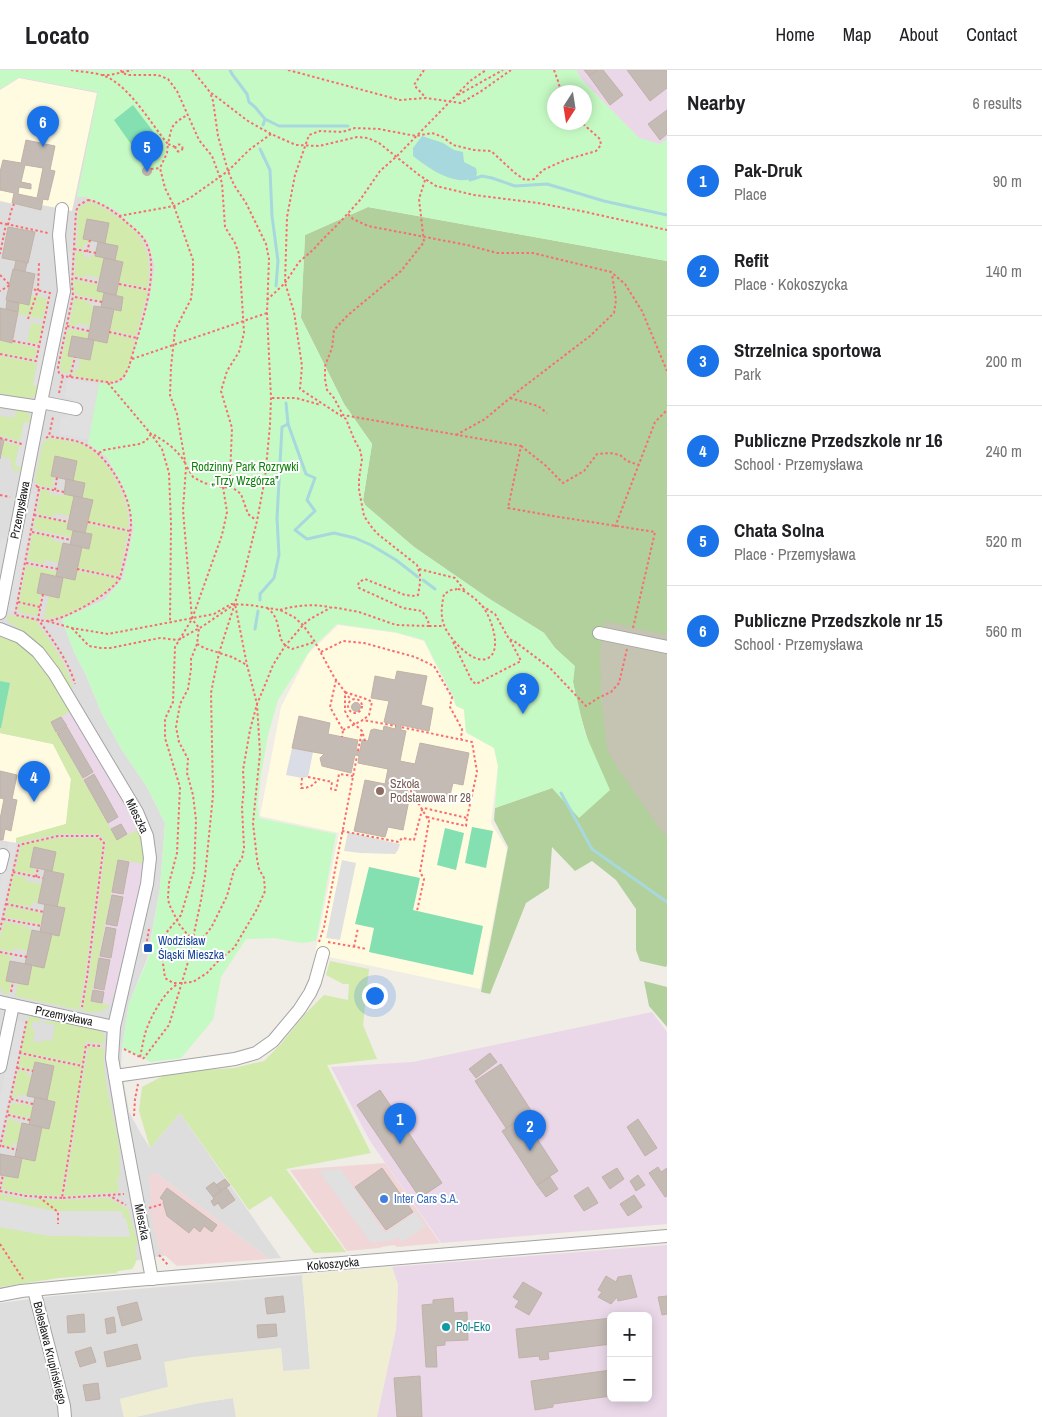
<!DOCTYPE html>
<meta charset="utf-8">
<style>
body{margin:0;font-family:"Archivo Narrow",sans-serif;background:#f2f2f2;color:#202124}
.controls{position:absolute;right:15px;bottom:15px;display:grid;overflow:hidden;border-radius:8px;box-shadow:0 2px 12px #0003}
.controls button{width:45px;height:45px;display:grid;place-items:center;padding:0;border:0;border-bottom:1px solid #e0e0e0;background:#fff;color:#202124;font:25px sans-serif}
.compass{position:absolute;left:547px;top:15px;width:45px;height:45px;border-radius:50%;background:#fff;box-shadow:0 2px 12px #0003;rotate:192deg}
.you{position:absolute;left:374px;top:925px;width:18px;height:18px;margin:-12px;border:4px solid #fff;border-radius:50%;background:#1a73e8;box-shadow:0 0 0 8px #1a73e833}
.badge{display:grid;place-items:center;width:32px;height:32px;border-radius:50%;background:#1a73e8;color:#fff;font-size:16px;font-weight:700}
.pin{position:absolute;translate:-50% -41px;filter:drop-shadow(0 1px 2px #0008)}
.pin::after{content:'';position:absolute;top:26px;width:18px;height:15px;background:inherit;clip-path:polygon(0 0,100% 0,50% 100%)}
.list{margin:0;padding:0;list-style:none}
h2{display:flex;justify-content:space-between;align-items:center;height:65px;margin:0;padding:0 20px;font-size:21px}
h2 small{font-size:16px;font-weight:400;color:#757577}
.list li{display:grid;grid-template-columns:32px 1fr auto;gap:15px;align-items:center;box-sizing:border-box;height:90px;padding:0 20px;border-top:1px solid #e0e0e0}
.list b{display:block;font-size:19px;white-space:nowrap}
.list p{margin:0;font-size:16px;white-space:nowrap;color:#757577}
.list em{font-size:16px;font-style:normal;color:#757577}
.map{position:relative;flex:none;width:667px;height:1347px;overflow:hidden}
header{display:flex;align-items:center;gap:30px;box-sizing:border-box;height:70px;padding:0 25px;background:#fff;border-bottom:1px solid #e0e0e0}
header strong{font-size:24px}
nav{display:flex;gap:28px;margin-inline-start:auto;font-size:18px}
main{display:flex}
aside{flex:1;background:#fff}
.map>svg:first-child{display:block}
.residential{fill:#dedddd}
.commercial{fill:#f1d6d8}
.industrial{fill:#ead8e8;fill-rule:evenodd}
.education{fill:#fffbe1}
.construction{fill:#c5c3b1}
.farmland{fill:#efeed2}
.grass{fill:#d2eaac}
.forest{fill:#b1d09b}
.park{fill:#c6fac4;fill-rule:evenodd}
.pitch{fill:#84dfb1}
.parking{fill:#e0e0e0}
.plaza{fill:#dadce6}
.water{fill:#a7d8de}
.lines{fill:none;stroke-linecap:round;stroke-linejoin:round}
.stream{stroke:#a7d8de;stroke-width:3}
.building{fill:#c5bbb5;stroke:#c2b1a8;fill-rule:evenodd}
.minor-casing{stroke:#a4a4a4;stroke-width:14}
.path{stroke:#fa6d6f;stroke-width:2;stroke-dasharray:2.5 2.5;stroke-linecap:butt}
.minor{stroke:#fff;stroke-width:12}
.education-dot{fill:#8d6e63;stroke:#fff;stroke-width:2}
.transit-dot{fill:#1a4fb4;stroke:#fff;stroke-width:2}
.shop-dot{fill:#3f7fe0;stroke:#fff;stroke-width:2}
.culture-dot{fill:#0f9aa8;stroke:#fff;stroke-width:2}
.labels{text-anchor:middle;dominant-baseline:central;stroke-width:4;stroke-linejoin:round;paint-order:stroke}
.park-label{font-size:12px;fill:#0f810b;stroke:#fff}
.street-label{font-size:12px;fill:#202020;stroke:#fff}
.education-label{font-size:12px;fill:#785e54;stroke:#fff;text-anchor:start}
.transit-label{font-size:12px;fill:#164399;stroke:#fff;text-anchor:start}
.shop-label{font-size:12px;fill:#366cbe;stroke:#fff;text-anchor:start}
.culture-label{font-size:12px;fill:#0d838f;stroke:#fff;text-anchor:start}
</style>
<header>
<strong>Locato</strong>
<nav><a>Home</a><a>Map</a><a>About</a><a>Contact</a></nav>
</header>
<main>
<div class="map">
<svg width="667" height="1347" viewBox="0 0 667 1347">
<rect width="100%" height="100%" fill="#f0ece6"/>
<g class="residential">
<path d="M 19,7 L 99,22 L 77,127 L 87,127 L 117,141 L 148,171 L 155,196 L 150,228 L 130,295 L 124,310 L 116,314 L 88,373 L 107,387 L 124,418 L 134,458 L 123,509 L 104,530 L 62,549 L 74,582 L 86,605 L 102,644 L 122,680 L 147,717 L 165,753 L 160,818 L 147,889 L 129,933 L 122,978 L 121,996 L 129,1042 L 140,1062 L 150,1078 L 180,1043 L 281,1188 L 269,1189 L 156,1103 L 168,1185 L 134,1191 L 0,1169 L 0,19 Z"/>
<path d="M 302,1205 L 310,1299 L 283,1302 L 281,1278 L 168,1317 L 120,1329 L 124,1347 L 0,1347 L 0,1233 L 54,1226 Z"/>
<path d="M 233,1328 L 236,1347 L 135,1347 L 199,1333 Z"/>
</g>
<g class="commercial">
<path d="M 385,1093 L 440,1173 L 397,1177 L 394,1175 L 382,1177 L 379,1178 L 347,1181 L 290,1100 Z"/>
<path d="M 156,1103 L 269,1189 L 177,1196 L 159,1180 L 152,1150 L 149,1104 Z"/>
</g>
<g class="industrial">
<path d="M 576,0 L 667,0 L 667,69 L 660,75 L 639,68 L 582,10 Z"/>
<path d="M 71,641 L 132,743 L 139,759 L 117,770 L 50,652 Z"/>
<path d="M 118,789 L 144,794 L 142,813 L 116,926 L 112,925 L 110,935 L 90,931 Z"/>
<path d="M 652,942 L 667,962 L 667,1154 L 441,1173 L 370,1071 L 331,997 L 413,992 Z"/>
<path d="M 667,1175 L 667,1347 L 377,1347 L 396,1259 L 398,1215 L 392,1197 ZM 611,1246 L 648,1246 L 648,1328 L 611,1328 Z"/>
</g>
<g class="education">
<path d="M 19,8 L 97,23 L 72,141 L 42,135 L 41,140 L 0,131 L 0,20 Z"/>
<path d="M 338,555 L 396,563 L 424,571 L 456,636 L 464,640 L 466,663 L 494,678 L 498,696 L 491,753 L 507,779 L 480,919 L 315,884 L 339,763 L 260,746 L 281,637 L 308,584 Z"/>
<path d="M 0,663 L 53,674 L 71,709 L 66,754 L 17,768 L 16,773 L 0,770 Z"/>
</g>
<path class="construction" d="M 604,547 L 667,560 L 667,768 L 661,764 L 606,682 L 597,579 Z"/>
<path class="farmland" d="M 392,1197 L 398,1215 L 396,1259 L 377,1347 L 236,1347 L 233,1328 L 199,1333 L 135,1347 L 124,1347 L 120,1329 L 168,1317 L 164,1292 L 192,1287 L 281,1278 L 283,1301 L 310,1299 L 302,1205 Z"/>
<g class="grass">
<path d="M 88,132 C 97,133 105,139 113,144 C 145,165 152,180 148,218 L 119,212 L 123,192 L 115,190 L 118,176 L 105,173 L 109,153 L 87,149 L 83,169 L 88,170 L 87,174 L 84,174 L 83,179 L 77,178 L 78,141 L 80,137 Z"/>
<path d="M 76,181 L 84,183 L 84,187 L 91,188 L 92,185 L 104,188 L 100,208 L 85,205 L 84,208 L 75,206 Z"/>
<path d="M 74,210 L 98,215 L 97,221 L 104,223 L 102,230 L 77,225 L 74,220 Z"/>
<path d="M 118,215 L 148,221 L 136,266 L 110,260 L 114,239 L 121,241 L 123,227 L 116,225 Z"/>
<path d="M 31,225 L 35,226 L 28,246 L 18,244 L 19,233 L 29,235 Z"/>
<path d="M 37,226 L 46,228 L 47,230 L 43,249 L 30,247 Z"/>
<path d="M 75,228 L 88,231 L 88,234 L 94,236 L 90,256 L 77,253 L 76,256 L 69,255 Z"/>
<path d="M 33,253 L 42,255 L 38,274 L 27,271 L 31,254 Z"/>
<path d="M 68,259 L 89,263 L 88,269 L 72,266 L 68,285 L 73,287 L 69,304 L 61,301 L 60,297 Z"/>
<path d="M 109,263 L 135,269 C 133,279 129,305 119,310 C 110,315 85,308 75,306 L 73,304 L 75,299 L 78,300 L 80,288 L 90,290 L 94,270 L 107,273 Z"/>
<path d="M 0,270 L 37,278 L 34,289 L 0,283 Z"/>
<path d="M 0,286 L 37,293 L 33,315 L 40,317 L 36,325 L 28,329 L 0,324 Z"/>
<path d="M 17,338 L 27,342 L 30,346 L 31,353 L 24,352 L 20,371 L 0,366 L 0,346 L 14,348 Z"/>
<path d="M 50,368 C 61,371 74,371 85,376 C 109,388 132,432 128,459 L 88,451 L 92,430 L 82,428 L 85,413 L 73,411 L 77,391 L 55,386 L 51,406 L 54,407 L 52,418 L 38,415 L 35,411 L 43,372 Z"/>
<path d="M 4,372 L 22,376 L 22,377 L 18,378 L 15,395 L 22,397 L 21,399 L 18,401 L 13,400 L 11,393 L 11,389 L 1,386 Z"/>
<path d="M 41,419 L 49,421 L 49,424 L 63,426 L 64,424 L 74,426 L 70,446 L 55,443 L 54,447 L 39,444 L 37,442 Z"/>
<path d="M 38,447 L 68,453 L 67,459 L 73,461 L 72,467 L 36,460 L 34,458 L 35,449 Z"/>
<path d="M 87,454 L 128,462 L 119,506 L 78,498 L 82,477 L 89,479 L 92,465 L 85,463 Z"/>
<path d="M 35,464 L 54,468 L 53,471 L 63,473 L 59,493 L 45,490 L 44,494 L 30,491 L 28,489 L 32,465 Z"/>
<path d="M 29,496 L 57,502 L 56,506 L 41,503 L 37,523 L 41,524 L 39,536 L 19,532 L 26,497 Z"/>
<path d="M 77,501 L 118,509 C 107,525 63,551 44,548 L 49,525 L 59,527 L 63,508 L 75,510 Z"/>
<path d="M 19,534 L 38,538 L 37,546 L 21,543 L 18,538 Z"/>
<path d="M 6,545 L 35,550 C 51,572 66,593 73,619 L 72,620 L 59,600 L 23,562 L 8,551 Z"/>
<path d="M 0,567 C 6,568 13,570 18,573 C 42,589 56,618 71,641 L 51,653 L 117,770 L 139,759 L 142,768 L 144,794 L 118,789 L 90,931 L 110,935 C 101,944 94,943 82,941 L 89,907 L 106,772 L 99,764 L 58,764 L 16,773 L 16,768 L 66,754 L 71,709 L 53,674 L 0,663 L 0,658 L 10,613 L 0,611 Z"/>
<path d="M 58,768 L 97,768 L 103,773 L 85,906 L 79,940 L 15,926 L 18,913 L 28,915 L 32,895 L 44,898 L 64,804 L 52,801 L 56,782 L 34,777 L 30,796 L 35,798 L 33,804 L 15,801 L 21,776 L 25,774 Z"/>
<path d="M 15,805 L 27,808 L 26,811 L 42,814 L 38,833 L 32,832 L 31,837 L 9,833 L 8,832 L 13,806 Z"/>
<path d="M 8,836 L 43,844 L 41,854 L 6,847 L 5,846 Z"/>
<path d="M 4,852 L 5,852 L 27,856 L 27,859 L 32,860 L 28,881 L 13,878 L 12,882 L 0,879 L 0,869 Z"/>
<path d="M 0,884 L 11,886 L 6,910 L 11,912 L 8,925 L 3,923 L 0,916 Z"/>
<path d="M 330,891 L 369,899 L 363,955 L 377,989 L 327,995 L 371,1083 L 286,1099 L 346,1182 L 314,1183 L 271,1126 L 249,1140 L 180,1043 L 150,1078 L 139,1041 L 142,1017 L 163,1006 L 187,1001 L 234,998 L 264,991 L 280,975 L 306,943 L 324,925 L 348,930 L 349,914 L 343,914 L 326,905 Z"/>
<path d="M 29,946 L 37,947 L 40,951 L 40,953 L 33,951 L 31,959 L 35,960 L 33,971 L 42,973 L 43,970 L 52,971 L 55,955 L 44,953 L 44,951 C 55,952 102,954 105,967 C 106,970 104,972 103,974 L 85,972 L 82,994 L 21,982 Z"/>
<path d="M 88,977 L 104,978 C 102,1012 114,1043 119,1076 C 120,1086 119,1097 120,1108 L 117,1108 L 119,1122 L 64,1126 Z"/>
<path d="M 21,985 L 81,997 L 82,999 L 61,1126 L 26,1124 L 2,1119 L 5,1106 L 18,1108 L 22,1088 L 35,1091 L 42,1057 L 49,1059 L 55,1032 L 47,1030 L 54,996 L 35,992 L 33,1000 L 20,997 L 19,994 Z"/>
<path d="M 19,1000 L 27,1002 L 27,1005 L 32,1006 L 27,1026 L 18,1024 L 17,1028 L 13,1027 L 17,1004 Z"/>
<path d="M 13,1033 L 33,1036 L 30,1048 L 12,1044 L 9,1042 L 11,1034 Z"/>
<path d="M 11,1048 L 13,1049 L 13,1051 L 22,1053 L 18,1074 L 13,1073 L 12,1077 L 3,1075 L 8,1049 Z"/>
<path d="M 0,1124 L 26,1129 L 62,1130 L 108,1128 L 128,1139 L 138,1174 L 135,1176 C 137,1185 138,1191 132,1199 L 118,1201 L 117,1203 L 59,1208 L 0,1217 L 0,1157 L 49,1166 L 130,1166 L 126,1149 L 124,1148 L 122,1141 L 54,1141 L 0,1130 Z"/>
</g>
<g class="forest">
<path d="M 368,137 L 667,191 L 667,565 L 606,551 L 600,581 L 601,623 L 607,680 L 619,700 L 664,765 L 667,766 L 667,895 L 666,897 L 640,891 L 636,880 L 636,839 L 616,810 L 592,791 L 575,801 L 552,777 L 549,818 L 526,833 L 490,924 L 481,922 L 508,777 L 494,750 L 495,738 L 552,718 L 589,674 L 577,634 L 573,612 L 574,596 L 555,578 L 544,563 L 488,528 L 414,477 L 365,435 L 363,430 L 372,374 L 344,334 L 301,248 L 305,165 Z"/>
<path d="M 644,911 L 667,917 L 667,957 L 649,936 Z"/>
</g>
<path class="park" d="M 0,0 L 576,0 L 582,10 L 639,68 L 660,74 L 667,69 L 667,191 L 368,137 L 305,165 L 301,248 L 344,334 L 372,374 L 363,430 L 365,435 L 414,477 L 488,528 L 544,563 L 555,578 L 575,596 L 573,612 L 585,663 L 610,720 L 579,748 L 552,718 L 495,738 L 498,696 L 494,678 L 466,662 L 464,639 L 456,636 L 454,628 L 424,570 L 395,562 L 337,554 L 311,579 L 278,630 L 268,665 L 261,705 L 258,734 L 259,748 L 336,764 L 316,871 L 302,873 L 274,868 L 246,869 L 221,907 L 213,950 L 181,988 L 151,992 L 122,978 L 129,933 L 148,889 L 160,818 L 165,753 L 147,717 L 122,680 L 102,644 L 86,605 L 74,582 L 62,549 L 104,530 L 123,509 L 134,458 L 124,418 L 107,387 L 88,373 L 99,313 L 116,314 L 124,310 L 130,295 L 150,228 L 155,196 L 148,171 L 117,141 L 87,127 L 77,127 L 98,22 L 19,7 L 0,19 ZM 554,22 L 584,22 L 584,52 L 554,52 Z"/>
<g class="pitch">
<path d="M 133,35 L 162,73 L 147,84 L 140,87 L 114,50 Z"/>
<path d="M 0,611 L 10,613 L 1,658 L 0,658 Z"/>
<path d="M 472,757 L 493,761 L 486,798 L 465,793 Z"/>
<path d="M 445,758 L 464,763 L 456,800 L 437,795 Z"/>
<path d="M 369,797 L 420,808 L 413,840 L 483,856 L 473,905 L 369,882 L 374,858 L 355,854 Z"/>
</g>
<g class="parking">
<path d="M 65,181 L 72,182 L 71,227 L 54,303 L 49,301 Z"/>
<path d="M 44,259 L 51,261 L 40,317 L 33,315 Z"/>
<path d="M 68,309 L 98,314 L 89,369 L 59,364 L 61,347 L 68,347 L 63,342 L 69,332 L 73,329 L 65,327 Z"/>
<path d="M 24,352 L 31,353 L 22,397 L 15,396 L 19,377 L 22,377 L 19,375 Z"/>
<path d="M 29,423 L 36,424 L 14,541 L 7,540 Z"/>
<path d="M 1,469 L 8,470 L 0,510 L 0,474 Z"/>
<path d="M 348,762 L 400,774 L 398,780 L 395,784 L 360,783 L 344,781 Z"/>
<path d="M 9,772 L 17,773 L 0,853 L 0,815 Z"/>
<path d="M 342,790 L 356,793 L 340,870 L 326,868 Z"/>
<path d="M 16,950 L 26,952 L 1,1063 L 0,1063 L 0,1028 Z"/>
<path d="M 341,1099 L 385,1163 L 416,1142 L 426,1156 L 402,1172 L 398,1167 L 393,1170 L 371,1173 L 319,1101 Z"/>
<path d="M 0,1130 L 54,1141 L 122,1141 L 123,1148 L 126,1148 L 130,1167 L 49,1166 L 0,1157 Z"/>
</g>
<path class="plaza" d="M 292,678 L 313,682 L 308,707 L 302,708 L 286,705 Z"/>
<path class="water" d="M 422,66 L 443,73 L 454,80 L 463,82 L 464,92 L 476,98 L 477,103 L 476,107 C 456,118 428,98 413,86 L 413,78 Z"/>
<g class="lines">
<g class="stream">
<path d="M 230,0 L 232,4 L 247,24 L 249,32 L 255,37 L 265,49 L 279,56 L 348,56"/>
<path d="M 263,55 L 265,49"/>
<path d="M 260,79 L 270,100 L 272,146 L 278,191 L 276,216"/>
<path d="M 470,110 L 482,106 L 492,108 L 515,116 L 547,114 L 604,131 L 667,145"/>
<path d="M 286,333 L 288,354 L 306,404 L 315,408 L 307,430 L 315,441 L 295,460 L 307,469 L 334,463 L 355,468 L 371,475 L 396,490 L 418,507"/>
<path d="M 423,510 L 435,519"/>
<path d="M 260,530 L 260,524 L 274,508 L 279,485 L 277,448 L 282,357 L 288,354"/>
<path d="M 255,559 L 258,541"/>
<path d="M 561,723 L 592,779 L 667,832"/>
</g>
</g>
<g class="building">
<path d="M 584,0 L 597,0 L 589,6 Z"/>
<path d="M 597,0 L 603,0 L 623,25 L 610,35 L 589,6 Z"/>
<path d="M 627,0 L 667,0 L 667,18 L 650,31 Z"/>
<path d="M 667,40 L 667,64 L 660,70 L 648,54 Z"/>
<path d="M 26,70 L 55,76 L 50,100 L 55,101 L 48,130 L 43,129 L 41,140 L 12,133 L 14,123 L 0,120 L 0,102 L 3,90 L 21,93 ZM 25,95 L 43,98 L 37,128 L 18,124 L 19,117 L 31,119 L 31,114 L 21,112 Z"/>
<circle cx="147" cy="101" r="4.5"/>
<path d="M 87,149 L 109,153 L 105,173 L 83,169 Z"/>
<path d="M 8,157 L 35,162 L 28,193 L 2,188 Z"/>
<path d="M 98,172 L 118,176 L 115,190 L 95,186 Z"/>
<path d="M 104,188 L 123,192 L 116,225 L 97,221 Z"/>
<path d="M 16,190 L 27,193 L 25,202 L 14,200 Z"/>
<path d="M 13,199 L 35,204 L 29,235 L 6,230 Z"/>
<path d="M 104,223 L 123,227 L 121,241 L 101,237 Z"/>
<path d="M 7,231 L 19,233 L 18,242 L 6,239 Z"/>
<path d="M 94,236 L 114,239 L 107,273 L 88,269 Z"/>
<path d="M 0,238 L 18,242 L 12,273 L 0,270 Z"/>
<path d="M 72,266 L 94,270 L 90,290 L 68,286 Z"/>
<path d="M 0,369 L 4,370 L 0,389 Z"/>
<path d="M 55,386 L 77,391 L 73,411 L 51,406 Z"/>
<path d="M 66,409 L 85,413 L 82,428 L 64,424 Z"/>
<path d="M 74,426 L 93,430 L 85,463 L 67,459 Z"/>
<path d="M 73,461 L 92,464 L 89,479 L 70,475 Z"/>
<path d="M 63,473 L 82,477 L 75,510 L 56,506 Z"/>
<path d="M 41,503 L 63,508 L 59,528 L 37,523 Z"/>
<path d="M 397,601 L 427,606 L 421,635 L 433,638 L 429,661 L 401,655 L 401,660 L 406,661 L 400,691 L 415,694 L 420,673 L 469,683 L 463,715 L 453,713 L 449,729 L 415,722 L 411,716 L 406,718 L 410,725 L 403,760 L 388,757 L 385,767 L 354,761 L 365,710 L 385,714 L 388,699 L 358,693 L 359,686 L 355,685 L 351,703 L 322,696 L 320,688 L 324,684 L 292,678 L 299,646 L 330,653 L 328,664 L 358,670 L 356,680 L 360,681 L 362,670 L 368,671 L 371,660 L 374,659 L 383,661 L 384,656 L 395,659 L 396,655 L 384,652 L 389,631 L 371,628 L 375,606 L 395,610 Z"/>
<circle cx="356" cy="637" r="4.5"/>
<path d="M 61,647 L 67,656 L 56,662 L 51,652 Z"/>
<path d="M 67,657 L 93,702 L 83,708 L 57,663 Z"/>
<path d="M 0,701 L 17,705 L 12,729 L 17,730 L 11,761 L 5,759 L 3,770 L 0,770 L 0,749 L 4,729 L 0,728 Z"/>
<path d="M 94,704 L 118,747 L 108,753 L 84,710 Z"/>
<path d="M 121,754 L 127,764 L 117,770 L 111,759 Z"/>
<path d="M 34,777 L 56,782 L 52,801 L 30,797 Z"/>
<path d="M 118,790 L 129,792 L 123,824 L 112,822 Z"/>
<path d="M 45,800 L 64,804 L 57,837 L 38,833 Z"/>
<path d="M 112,825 L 123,827 L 117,856 L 106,854 Z"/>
<path d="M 45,834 L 65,838 L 59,866 L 40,862 Z"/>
<path d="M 106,857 L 116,859 L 111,888 L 100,886 Z"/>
<path d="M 32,860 L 52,864 L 44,898 L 25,894 Z"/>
<path d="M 99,888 L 110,890 L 104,920 L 94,918 Z"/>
<path d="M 10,891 L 32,895 L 28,915 L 6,911 Z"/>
<path d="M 93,920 L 104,922 L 102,933 L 91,931 Z"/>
<path d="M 490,983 L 497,992 L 476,1008 L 469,999 Z"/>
<path d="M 35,992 L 54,996 L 47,1030 L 27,1026 Z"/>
<path d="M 501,994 L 532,1042 L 506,1058 L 475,1011 Z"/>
<path d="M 380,1020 L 442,1113 L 420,1128 L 357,1035 Z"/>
<path d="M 35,1027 L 55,1032 L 49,1059 L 29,1055 Z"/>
<path d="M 523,1047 L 558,1101 L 537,1115 L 502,1061 Z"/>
<path d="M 638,1049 L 657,1078 L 645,1086 L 627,1057 Z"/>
<path d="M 22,1053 L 42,1057 L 35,1091 L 15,1087 Z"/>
<path d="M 0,1084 L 22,1088 L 18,1108 L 0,1105 Z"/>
<path d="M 658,1097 L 661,1102 L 667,1098 L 667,1126 L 665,1127 L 649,1103 Z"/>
<path d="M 382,1098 L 413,1142 L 386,1160 L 355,1117 Z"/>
<path d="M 617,1098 L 624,1109 L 610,1119 L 602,1107 Z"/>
<path d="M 638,1105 L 645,1115 L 636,1121 L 630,1111 Z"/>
<path d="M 550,1107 L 558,1119 L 546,1127 L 537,1115 Z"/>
<path d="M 225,1109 L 230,1115 L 221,1121 L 216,1115 Z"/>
<path d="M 214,1112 L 221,1121 L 213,1127 L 206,1118 Z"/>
<path d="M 226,1117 L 235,1130 L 222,1139 L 218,1133 L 214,1136 L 211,1131 L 214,1129 L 213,1127 Z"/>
<path d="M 588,1117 L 598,1133 L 584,1141 L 574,1126 Z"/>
<path d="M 167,1118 L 217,1155 L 212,1162 L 204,1156 L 200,1162 L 194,1157 L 189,1163 L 167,1146 L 163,1132 L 164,1131 L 160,1128 Z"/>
<path d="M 634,1125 L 642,1137 L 628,1146 L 620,1134 Z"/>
<path d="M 631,1205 L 637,1227 L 618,1231 L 617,1227 L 611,1234 L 598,1227 L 602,1222 L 598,1220 L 606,1206 L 616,1212 L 618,1207 Z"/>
<path d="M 523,1212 L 542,1223 L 529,1245 L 515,1237 L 519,1231 L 513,1227 Z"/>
<path d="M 283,1226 L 285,1242 L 267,1244 L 265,1228 Z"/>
<path d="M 667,1226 L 667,1244 L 662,1245 L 658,1227 Z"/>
<path d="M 453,1228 L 454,1243 L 467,1242 L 468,1270 L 445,1271 L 445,1275 L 436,1276 L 437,1297 L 426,1297 L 422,1235 L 433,1234 L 433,1230 Z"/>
<path d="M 137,1232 L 142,1250 L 122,1256 L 117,1237 Z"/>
<path d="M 84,1244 L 85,1262 L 68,1263 L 67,1246 Z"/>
<path d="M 114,1247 L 116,1262 L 107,1264 L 105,1249 Z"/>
<path d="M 611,1248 L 611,1274 L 548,1282 L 549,1289 L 540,1290 L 539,1286 L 519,1288 L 516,1259 Z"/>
<path d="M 276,1254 L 277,1266 L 258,1268 L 257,1255 Z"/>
<path d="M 137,1274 L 141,1289 L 107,1297 L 104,1282 Z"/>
<path d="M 91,1277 L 96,1292 L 80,1297 L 75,1282 Z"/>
<path d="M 611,1300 L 611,1326 L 553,1334 L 553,1337 L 535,1340 L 531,1311 Z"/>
<path d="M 420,1306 L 422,1347 L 397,1347 L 394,1308 Z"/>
<path d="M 98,1313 L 100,1329 L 86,1331 L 83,1315 Z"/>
</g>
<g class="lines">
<defs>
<g id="minor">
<path d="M 0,331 L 40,337"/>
<path d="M 41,332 L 76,339"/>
<path d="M 0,543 L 41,332 L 64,221 L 59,165 L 62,139"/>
<path d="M 0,559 L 20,567 L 38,582 L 54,603 L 137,742 L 147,766 L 150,788 L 147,814 L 114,957 L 112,988 L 124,1060 L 152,1209"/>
<path d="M 599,563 L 667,577"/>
<path d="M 0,797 L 3,785"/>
<path d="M 0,932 L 13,935"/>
<path d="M 0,997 L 13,935 L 114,957"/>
<path d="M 115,1006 L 235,989 L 256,983 L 273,971 L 299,940 L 310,923 L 315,912 L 323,883"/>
<path d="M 34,1220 L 64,1336 L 65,1347"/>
<path d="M 0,1225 L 21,1221 L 124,1211 L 667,1166"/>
</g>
</defs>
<use href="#minor" class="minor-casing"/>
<g class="path">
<path d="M 71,0 C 81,2 92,2 102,5 C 129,14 150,53 168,74 L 167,83 L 160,98 L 165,118 L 174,136 L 193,190 L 193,212 L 191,229 L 175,260 L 171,297 L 170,325 L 177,344 L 186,397 L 183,440 L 192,549 L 199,558 L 197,574 L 191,589 L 191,599 L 188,619 L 180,634 L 176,657 L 179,672 L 188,689 L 187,703 L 193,725 L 196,750 L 194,801 L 181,845 L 166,863 L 163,869 L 162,886 L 165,908 L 173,913 L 180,913 L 193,912 L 207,903 L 220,889 L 234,878 L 257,839 L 265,821 L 264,808 L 259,799 L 257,789 L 253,753 L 260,683 L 257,634 L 247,595 L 235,534"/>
<path d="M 121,0 L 122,3 L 129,5 L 158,5 L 168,9 L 177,21 L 199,70 L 212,86 L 222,113 L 225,157 L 235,173 L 239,184 L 240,198 L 244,263 L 239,282 L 227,301 L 221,321 L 232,358 L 230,407 L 223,417 L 227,442 L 222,465 L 192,549 L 175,577 L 173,632 L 165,649 L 165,668 L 180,717 L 177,783 L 169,813 L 168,827 L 169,834 L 179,854 L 187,864 L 193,868 L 202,868 L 208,862 L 212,856 L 227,826 L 234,800 L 242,788 L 244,778 L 242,737 L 244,718 L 243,700 L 250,660 L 257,634 L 265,615 L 273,595 L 285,576 L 303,555 L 310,549 L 332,537 L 359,542 L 396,555 L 429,556 L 428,550 L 422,541 L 403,538 L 359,518 L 358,515 L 359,512 L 365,509 L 405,525 L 416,526 L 418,525 L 420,513 L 420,504 L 417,495 L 379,465 L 373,459 L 364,446 L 359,420 L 359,409 L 362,389 L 360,380 L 354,369 L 346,349 L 300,319 L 302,296 L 294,242 L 285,213 L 287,147 L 295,105 L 309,65 L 320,61 L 342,62 L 355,58 L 379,59 L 416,66 L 432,63 L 443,67 L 453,75 L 474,80 L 491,81 L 515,103 L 525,110 L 534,109 L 543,100 L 565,90 L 596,81 L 601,75 L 600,69 L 581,52"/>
<path d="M 192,0 L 210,22 L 248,51 L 271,64 L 296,75 L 319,76 L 357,67 L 368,68 L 379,73 L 419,105 L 436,116 L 474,125 L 538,133 L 581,141 L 667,160"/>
<path d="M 288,0 L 400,30 L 426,28 L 461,33 L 480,22 L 511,0"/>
<path d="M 424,0 L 414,15 L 426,28"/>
<path d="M 554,0 L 558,11 L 561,22"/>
<path d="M 102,5 L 110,5 L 132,0"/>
<path d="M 458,25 L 503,0"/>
<circle cx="179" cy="78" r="3.5"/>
<path d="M 175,77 L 168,74 C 172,55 171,55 187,45"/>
<path d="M 151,99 L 160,98"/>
<path d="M 425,110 L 419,129 L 424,172 L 401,201 L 348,245 L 334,260 L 332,278 L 325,296 L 325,309 L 327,320 L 334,328 L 343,345 L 521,376 L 508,438 L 553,446 L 655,462 L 633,558"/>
<path d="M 88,130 C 101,132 115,142 125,151 C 132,157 142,164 146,173 C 162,203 137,265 129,297 L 123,308 L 114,313 L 63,306 L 59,303 L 58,297 L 73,226 L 72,214 L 76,141 L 79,135 Z"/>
<path d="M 348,144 L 353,149 L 368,156 L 467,175 L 497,183 L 533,183 L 611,202 L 625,214 L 642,241 L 667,301"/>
<path d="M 119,146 L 174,136 L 190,128 L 228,101 L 249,80 L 271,64"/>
<path d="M 0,153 L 6,154 L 0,184"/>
<path d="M 6,154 L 48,163"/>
<path d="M 8,155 L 11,141 L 14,134"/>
<path d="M 74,179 L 96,183"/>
<path d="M 87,182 L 90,170"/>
<path d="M 0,205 L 10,215 L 0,221"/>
<path d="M 75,208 L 99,213"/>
<path d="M 119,214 L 150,220"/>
<path d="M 75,227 L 102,232"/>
<path d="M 267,230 L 285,213 L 299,192 L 314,179 L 320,172 L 341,151 L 360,130 L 380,101 L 397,86 L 470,11 L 486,0"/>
<path d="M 28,249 L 38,220 L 39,193"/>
<path d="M 67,256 L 89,261"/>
<path d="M 109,262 L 137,268"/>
<path d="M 13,271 L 39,276"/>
<path d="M 0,284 L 36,291 L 50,223 L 32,219"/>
<path d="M 132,289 L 267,243"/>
<path d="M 70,307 L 75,287"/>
<path d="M 108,313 L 151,364 L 162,379 L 169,403 L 171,454 L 170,553"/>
<path d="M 59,323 L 63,306"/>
<path d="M 272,328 L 296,328 L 321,335"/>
<path d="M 510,328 L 538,336 L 547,343"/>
<path d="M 154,365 C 165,371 179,381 185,393"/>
<path d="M 456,365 L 485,349 L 522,318 L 590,266 L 614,243 L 616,230 L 612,204"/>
<path d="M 0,368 L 22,374"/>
<path d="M 46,368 L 49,366 L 53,347"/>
<path d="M 521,376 L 545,395 L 563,413 L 584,401 L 597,384 L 610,383 L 620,385 L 627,391 L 639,395"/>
<path d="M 99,383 L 104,380 L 139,374 L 146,371 L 151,364"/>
<path d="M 187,397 L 193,407 L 204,413 L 223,417 L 233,418 L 241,424 L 248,444 L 256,450"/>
<path d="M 36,415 L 39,419 L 15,545 C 23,546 40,551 46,551 C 64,551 112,523 120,508 C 124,492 131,467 131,452 C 131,426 109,387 86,375 C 75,369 61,369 49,366"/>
<path d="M 37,417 L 64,422"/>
<path d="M 55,420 L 57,407"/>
<path d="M 0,425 L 10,427"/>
<path d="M 34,445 L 68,452"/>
<path d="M 88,452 L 130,461"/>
<path d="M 615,457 L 655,352 L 667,340"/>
<path d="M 32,462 L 71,470"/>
<path d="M 26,493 L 58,499"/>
<path d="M 77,499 L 120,508"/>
<path d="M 419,499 L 455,508 L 465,521"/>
<path d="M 458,519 C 467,521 477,530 483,537 C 491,547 504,583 486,589 C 472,594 448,567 444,555 C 440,545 442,534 444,524 L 451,520 Z"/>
<path d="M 43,524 L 38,549 C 52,569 68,590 75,614"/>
<path d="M 18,532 L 40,537"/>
<path d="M 482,536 L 495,544 L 509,569 L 514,571 L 550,598 L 586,636 L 598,628 L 611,622 L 619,613 L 627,579"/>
<path d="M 267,538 C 282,548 276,567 285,575 C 286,576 291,579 292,579 L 315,572"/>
<path d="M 280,540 C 297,535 313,534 330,537"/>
<path d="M 47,551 L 72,558 L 108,564 L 214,544 L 231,534 L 250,535 L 280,540 L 294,547 L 303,555 L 315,572 L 334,607 L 345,622 L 345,641 L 349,649 L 362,661 L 365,671"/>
<path d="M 429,556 L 444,556"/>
<path d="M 72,558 L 89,576 L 101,578 L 110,578 L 160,568 L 178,570 L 203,556 L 235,534"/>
<path d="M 453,572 L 472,611 L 476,614 L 521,591 L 510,570"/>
<path d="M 197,574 L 204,578 L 232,587 L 247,595"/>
<path d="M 321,582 L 343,571 L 364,573 L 415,587 L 434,596 L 452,627 L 450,637 L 462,659 L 461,669"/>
<path d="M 336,610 L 330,637 L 343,660 L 342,667"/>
<path d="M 345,622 C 355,626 364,627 372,632 L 369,645 L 363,650"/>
<path d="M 345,622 L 351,630"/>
<circle cx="355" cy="636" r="7"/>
<path d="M 343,660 L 363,650 L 396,656"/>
<path d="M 358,681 L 362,661"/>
<path d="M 308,707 L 318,709"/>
<path d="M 302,708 L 301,718 C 309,718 313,716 318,709 L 332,712 L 331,719 L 336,720 L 339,704 L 353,706"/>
<path d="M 408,716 L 429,751 L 420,802 L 424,809 L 417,841"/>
<path d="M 427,747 L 466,756 L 467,748"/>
<path d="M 342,761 L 399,772 L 402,768 L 414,770 L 422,740 L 424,738 L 467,748 L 477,702 L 472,672 L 401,657"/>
<path d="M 13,802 L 43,808"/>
<path d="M 36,807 L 38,798"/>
<path d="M 6,834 L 44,842"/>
<path d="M 3,849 L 41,856"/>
<path d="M 0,860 L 19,775 L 58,766 L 98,766 L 104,773 L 87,907 L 82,937"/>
<path d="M 319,872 L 324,857 L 357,686"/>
<path d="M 328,872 L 367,879"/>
<path d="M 146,876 L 149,859"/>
<path d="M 354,877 L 358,858"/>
<path d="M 0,882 L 27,887"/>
<path d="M 11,922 L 13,912"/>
<path d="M 100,976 L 86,975 L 62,1128 L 124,1124"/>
<path d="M 124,979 L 142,988"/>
<path d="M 20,983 L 27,949"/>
<path d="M 140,987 C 142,979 143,971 145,964 C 149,949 165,920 178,914"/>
<path d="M 143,989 L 169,955 L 188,892 L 201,830 L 205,806 L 213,725 L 211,623 L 219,583 L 243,508 L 257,451 L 265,408 L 270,355 L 271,328 L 267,243 L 269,189 L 266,174 L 246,133 L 234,115 L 228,101 L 218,66 L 213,31 L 210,22"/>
<path d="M 17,998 L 33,1001"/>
<path d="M 11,1029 L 33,1034"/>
<path d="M 8,1045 L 30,1050"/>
<path d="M 134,1046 L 135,1029 L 138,1014"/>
<path d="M 2,1076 L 17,1080"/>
<path d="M 0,1077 L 20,983 L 82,996"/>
<path d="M 0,1119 L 3,1105"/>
<path d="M 0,1121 L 26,1126 L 62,1128"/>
<path d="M 108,1125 L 126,1135"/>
<path d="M 39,1127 L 58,1142 L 58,1154"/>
<path d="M 149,1138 L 163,1134"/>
<path d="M 0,1174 L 23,1209"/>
<path d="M 159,1185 L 168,1195"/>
</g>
<use href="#minor" class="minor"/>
</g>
<circle class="education-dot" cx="380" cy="721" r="5"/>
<rect class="transit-dot" x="143" y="873" width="10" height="10" rx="2.5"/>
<circle class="shop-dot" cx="384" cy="1129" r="5"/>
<circle class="culture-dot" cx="446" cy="1257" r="5"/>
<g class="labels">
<g class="park-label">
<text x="245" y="397">Rodzinny Park Rozrywki<tspan x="245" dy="14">„Trzy Wzgórza”</tspan></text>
</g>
<g class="street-label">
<text transform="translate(20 440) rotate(-79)">Przemysława</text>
<text transform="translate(137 746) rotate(64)">Mieszka</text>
<text transform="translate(64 946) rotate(12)">Przemysława</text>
<text transform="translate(142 1152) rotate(79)">Mieszka</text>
<text transform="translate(333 1194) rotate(-5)">Kokoszycka</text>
<text transform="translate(50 1283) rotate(76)">Bolesława Krupińskiego</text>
</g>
<g class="education-label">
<text x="390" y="714">Szkoła<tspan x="390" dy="14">Podstawowa nr 28</tspan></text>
</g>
<g class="transit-label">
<text x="158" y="871">Wodzisław<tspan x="158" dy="14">Śląski Mieszka</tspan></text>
</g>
<g class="shop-label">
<text x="394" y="1129">Inter Cars S.A.</text>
</g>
<g class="culture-label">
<text x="456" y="1257">Pol-Eko</text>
</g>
</g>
</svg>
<div class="controls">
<button>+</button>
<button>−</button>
</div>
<svg class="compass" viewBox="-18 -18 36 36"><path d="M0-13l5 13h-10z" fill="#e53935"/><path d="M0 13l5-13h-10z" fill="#757577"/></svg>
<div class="you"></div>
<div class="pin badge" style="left:400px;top:1074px">1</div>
<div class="pin badge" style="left:530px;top:1081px">2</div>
<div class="pin badge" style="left:523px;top:644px">3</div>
<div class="pin badge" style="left:34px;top:732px">4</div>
<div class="pin badge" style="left:147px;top:102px">5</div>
<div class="pin badge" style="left:43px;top:77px">6</div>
</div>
<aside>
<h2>Nearby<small>6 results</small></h2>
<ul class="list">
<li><span class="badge">1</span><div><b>Pak-Druk</b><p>Place</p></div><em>90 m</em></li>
<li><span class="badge">2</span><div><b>Refit</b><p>Place · Kokoszycka</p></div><em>140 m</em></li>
<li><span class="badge">3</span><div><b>Strzelnica sportowa</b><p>Park</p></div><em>200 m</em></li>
<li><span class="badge">4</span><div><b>Publiczne Przedszkole nr 16</b><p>School · Przemysława</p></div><em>240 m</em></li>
<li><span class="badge">5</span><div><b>Chata Solna</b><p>Place · Przemysława</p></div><em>520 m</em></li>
<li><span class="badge">6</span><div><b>Publiczne Przedszkole nr 15</b><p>School · Przemysława</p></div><em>560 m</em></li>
</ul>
</aside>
</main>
